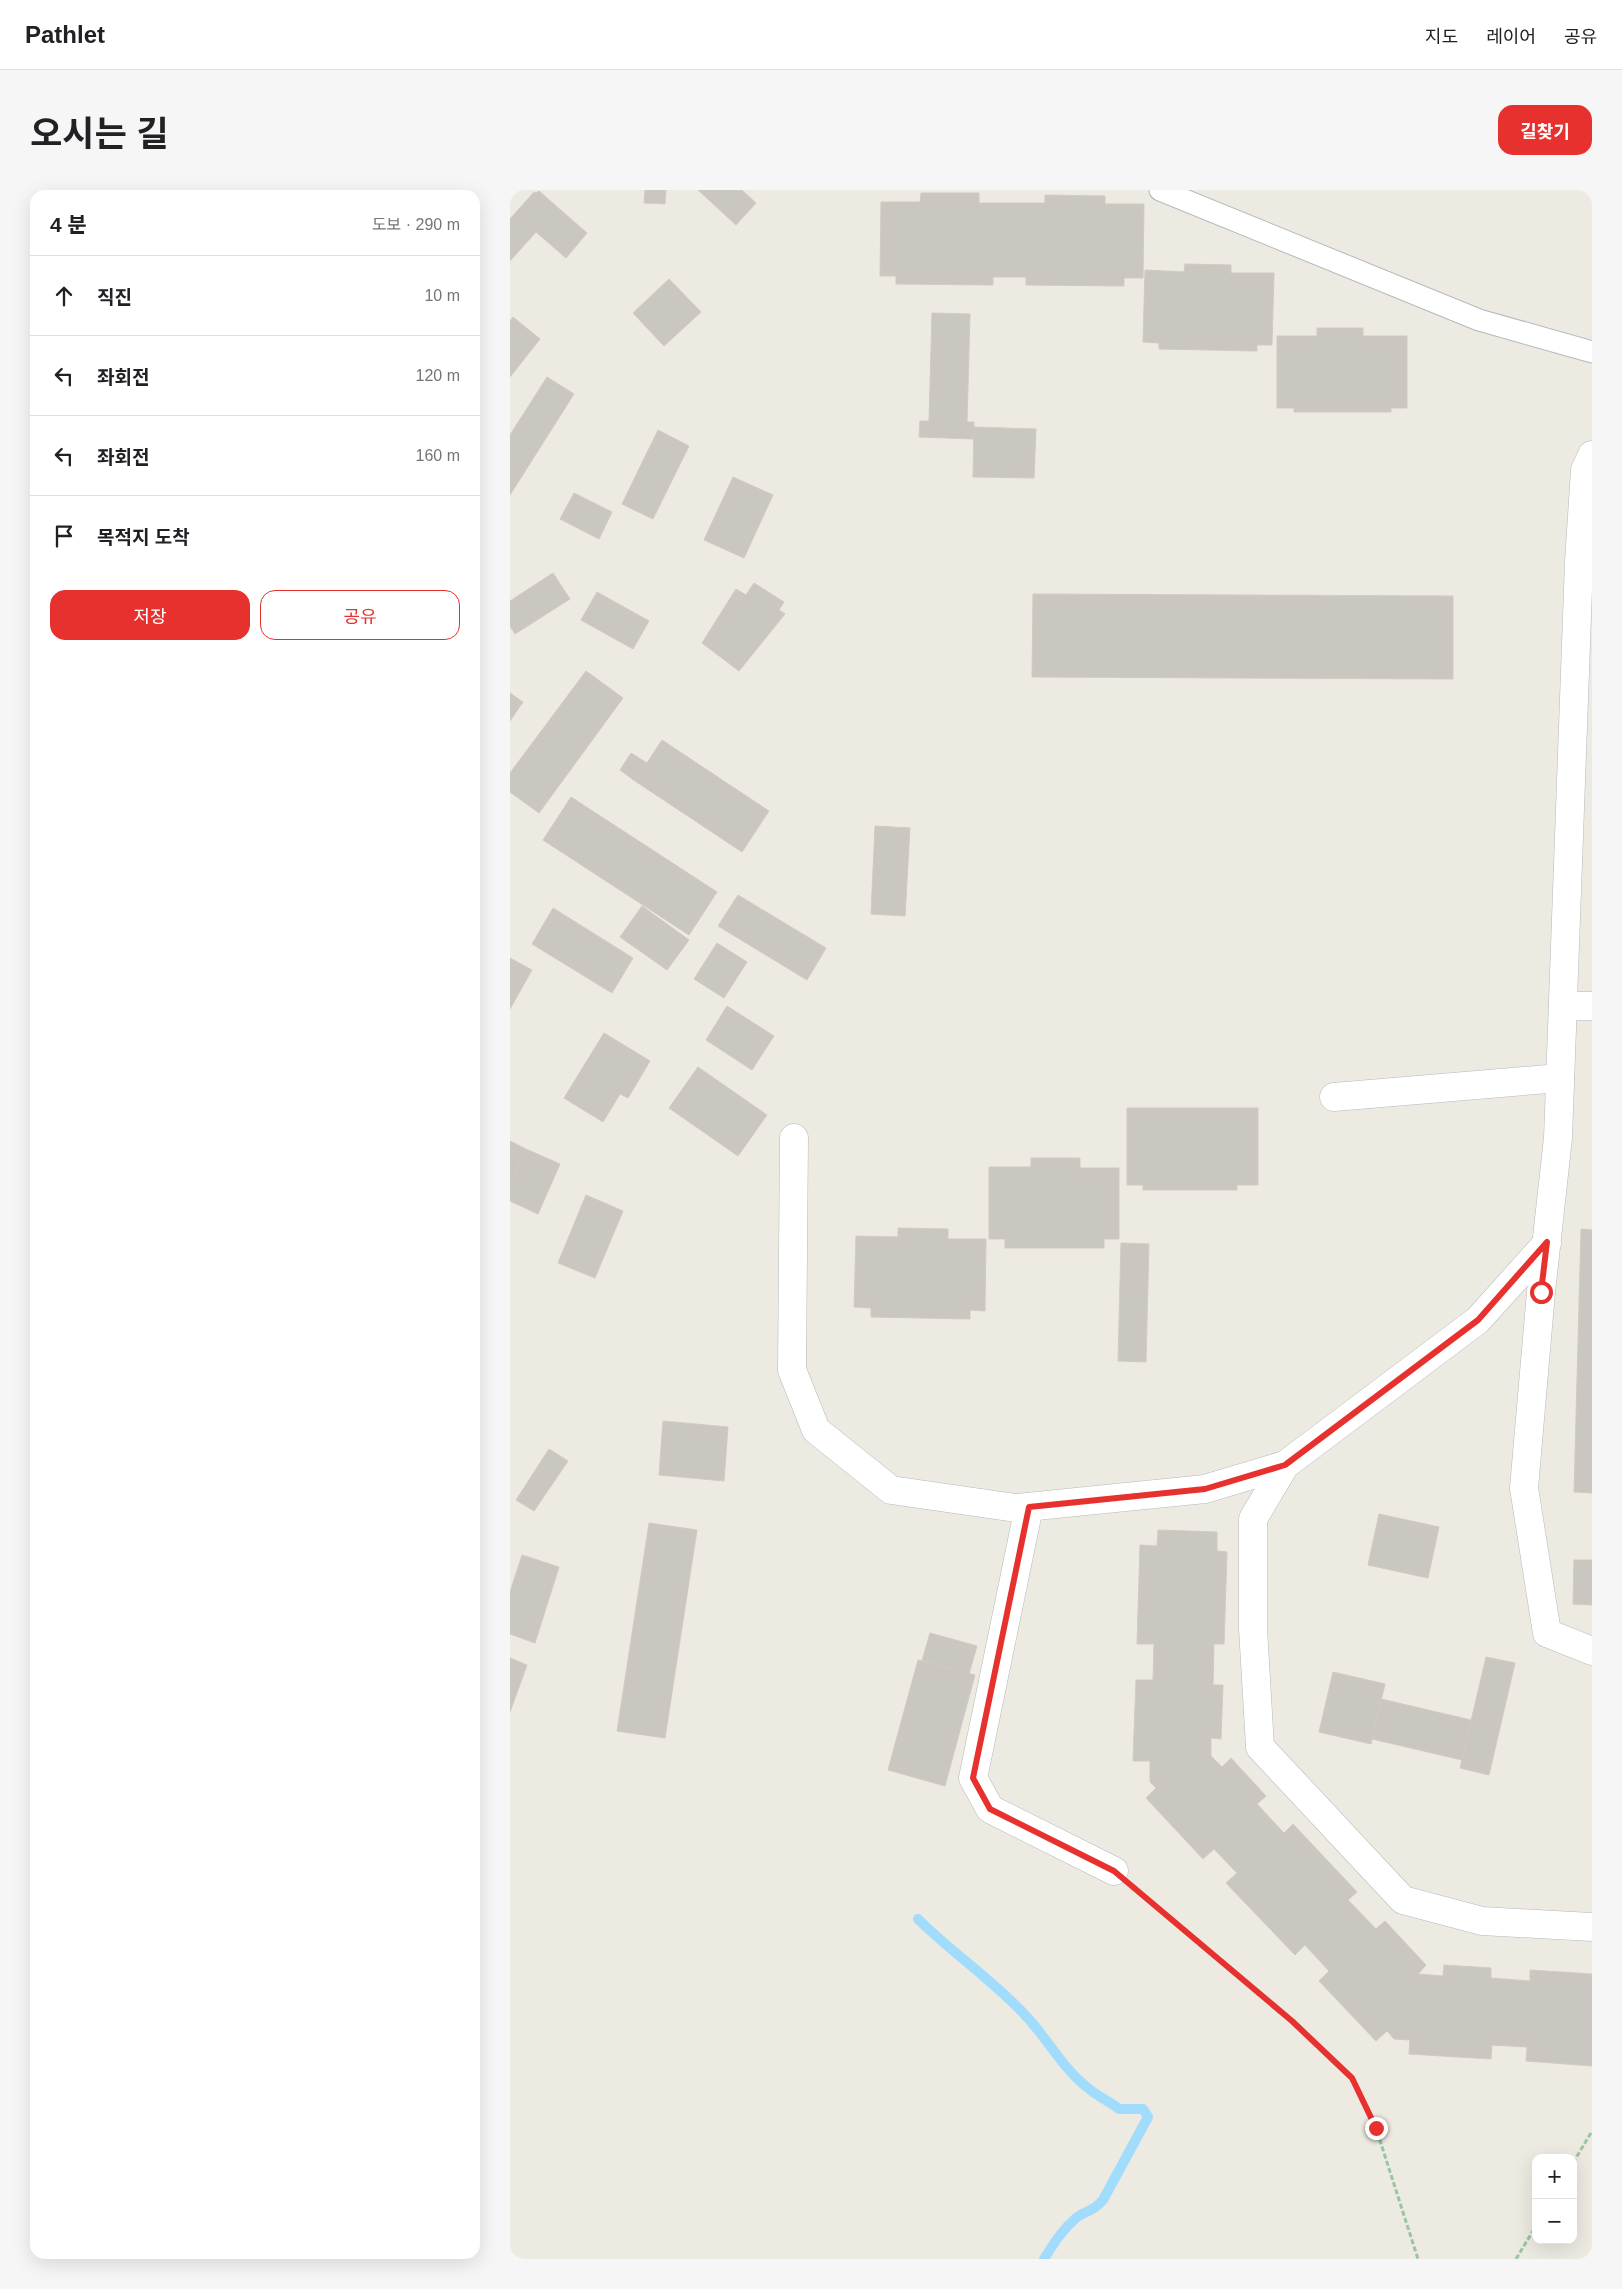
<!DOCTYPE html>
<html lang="ko">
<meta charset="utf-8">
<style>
body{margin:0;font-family:Arial,"Noto Sans KR",sans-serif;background:#f6f6f6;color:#202124}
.controls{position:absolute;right:15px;bottom:15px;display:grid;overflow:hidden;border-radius:10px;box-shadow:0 5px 20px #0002}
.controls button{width:45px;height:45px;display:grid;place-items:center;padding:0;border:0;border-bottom:1px solid #e0e0e0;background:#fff;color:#202124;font:25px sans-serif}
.stop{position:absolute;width:15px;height:15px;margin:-11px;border:4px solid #e6312f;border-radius:50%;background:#fff}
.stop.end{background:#e6312f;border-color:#fff;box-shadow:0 1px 5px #0008}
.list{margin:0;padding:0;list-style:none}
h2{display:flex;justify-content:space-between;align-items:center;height:65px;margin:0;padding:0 20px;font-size:21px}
h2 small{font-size:16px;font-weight:400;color:#757577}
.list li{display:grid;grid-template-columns:32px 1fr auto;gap:15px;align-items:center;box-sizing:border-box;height:80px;padding:0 20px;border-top:1px solid #e0e0e0}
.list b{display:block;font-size:19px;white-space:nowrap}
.list em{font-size:16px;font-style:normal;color:#757577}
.actions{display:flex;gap:10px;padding:15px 20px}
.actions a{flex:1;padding:11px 0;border:1px solid #e6312f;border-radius:15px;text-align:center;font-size:18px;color:#e6312f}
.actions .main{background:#e6312f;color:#fff}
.icon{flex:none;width:28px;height:28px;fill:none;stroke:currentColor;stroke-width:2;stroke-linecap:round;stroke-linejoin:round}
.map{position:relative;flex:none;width:1082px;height:2069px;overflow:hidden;border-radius:15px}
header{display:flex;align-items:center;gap:30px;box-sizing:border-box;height:70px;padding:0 25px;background:#fff;border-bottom:1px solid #e0e0e0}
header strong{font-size:24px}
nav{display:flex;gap:28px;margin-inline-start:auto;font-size:18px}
.intro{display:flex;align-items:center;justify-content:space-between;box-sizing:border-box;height:120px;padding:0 30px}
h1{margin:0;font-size:35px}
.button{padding:12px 22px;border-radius:15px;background:#e6312f;color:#fff;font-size:18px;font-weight:700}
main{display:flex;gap:30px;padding:0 30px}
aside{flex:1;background:#fff;border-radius:15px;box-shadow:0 5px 20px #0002}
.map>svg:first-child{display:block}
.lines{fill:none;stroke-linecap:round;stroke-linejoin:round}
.stream{stroke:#a2dcfd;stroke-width:10}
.building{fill:#cac7c1;stroke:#d1cbc0}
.lane-casing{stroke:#b5b8bc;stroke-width:23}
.street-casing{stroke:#b5b8bc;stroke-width:29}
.path{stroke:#98c5a2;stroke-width:3;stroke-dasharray:5 2.5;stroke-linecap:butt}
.lane{stroke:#fff;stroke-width:21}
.street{stroke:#fff;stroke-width:28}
.route{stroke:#e6312f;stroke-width:6}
</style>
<header>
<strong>Pathlet</strong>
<nav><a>지도</a><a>레이어</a><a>공유</a></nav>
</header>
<div class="intro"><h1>오시는 길</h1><a class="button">길찾기</a></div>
<main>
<aside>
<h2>4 분<small>도보 · 290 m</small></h2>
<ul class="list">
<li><svg class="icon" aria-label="ahead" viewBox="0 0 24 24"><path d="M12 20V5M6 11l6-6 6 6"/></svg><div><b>직진</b></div><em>10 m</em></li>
<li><svg class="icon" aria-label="left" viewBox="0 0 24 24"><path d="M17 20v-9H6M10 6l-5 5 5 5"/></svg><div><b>좌회전</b></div><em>120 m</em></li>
<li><svg class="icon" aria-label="left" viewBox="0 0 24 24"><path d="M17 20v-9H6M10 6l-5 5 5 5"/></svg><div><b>좌회전</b></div><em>160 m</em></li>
<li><svg class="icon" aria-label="arrive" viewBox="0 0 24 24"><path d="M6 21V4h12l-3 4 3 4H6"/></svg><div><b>목적지 도착</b></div></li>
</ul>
<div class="actions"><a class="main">저장</a><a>공유</a></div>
</aside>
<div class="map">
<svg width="1082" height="2069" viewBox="0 0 1082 2069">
<rect width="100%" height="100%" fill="#edeae2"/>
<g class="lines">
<path class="stream" d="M 408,1729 C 442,1763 483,1790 516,1826 C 537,1848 553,1879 578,1898 C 587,1906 599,1911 609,1919 L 633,1919 L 638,1927 L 593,2010 C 582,2023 577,2019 566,2028 C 552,2040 544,2053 534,2069"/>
</g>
<g class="building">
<path d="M 135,0 L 156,0 L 155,14 L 134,13 Z"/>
<path d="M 188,0 L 232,0 L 246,13 L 226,35 Z"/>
<path d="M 29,1 L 77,43 L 56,68 L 26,42 L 0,71 L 0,29 L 24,2 L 26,3 Z"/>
<path d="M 411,3 L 469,3 L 469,13 L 535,13 L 535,5 L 595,6 L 595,14 L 634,14 L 633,88 L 614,88 L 614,96 L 516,95 L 516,87 L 483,87 L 483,95 L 386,94 L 386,86 L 370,86 L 371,12 L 410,12 Z"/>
<path d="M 675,74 L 721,75 L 721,83 L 764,83 L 762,155 L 747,155 L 747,161 L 649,159 L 649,153 L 633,152 L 635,80 L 674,82 Z"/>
<path d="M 159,89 L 191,122 L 154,156 L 123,123 Z"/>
<path d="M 422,123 L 460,124 L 457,232 L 464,232 L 464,249 L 409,247 L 410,231 L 419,231 Z"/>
<path d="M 3,127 L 30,149 L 0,187 L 0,131 Z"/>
<path d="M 807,138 L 853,138 L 853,146 L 897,146 L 897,218 L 881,218 L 881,222 L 784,222 L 784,218 L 767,218 L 767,146 L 807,146 Z"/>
<path d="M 37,187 L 64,204 L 0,305 L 0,245 Z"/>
<path d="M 464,237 L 526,239 L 524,288 L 463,287 Z"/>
<path d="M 148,240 L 179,256 L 143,329 L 112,314 Z"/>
<path d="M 223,287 L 263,305 L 234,368 L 194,350 Z"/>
<path d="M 64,303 L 102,322 L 89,349 L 50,329 Z"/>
<path d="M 43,383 L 60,409 L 5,444 L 0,436 L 0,411 Z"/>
<path d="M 244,393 L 274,412 L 269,420 L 275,424 L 229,481 L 192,453 L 226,399 L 236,405 Z"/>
<path d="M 87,402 L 139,431 L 123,459 L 71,430 Z"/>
<path d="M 523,404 L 943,406 L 943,489 L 522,487 Z"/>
<path d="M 76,481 L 113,508 L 29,623 L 0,602 L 0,583 Z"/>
<path d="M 0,503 L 13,512 L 0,531 Z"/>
<path d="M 152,550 L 259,621 L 232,662 L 125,591 Z"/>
<path d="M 121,563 L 137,573 L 125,591 L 110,580 Z"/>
<path d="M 61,607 L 207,702 L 179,745 L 33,650 Z"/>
<path d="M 365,636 L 400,638 L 395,726 L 361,724 Z"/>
<path d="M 228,705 L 316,758 L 297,790 L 208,736 Z"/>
<path d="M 132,716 L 179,750 L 157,780 L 110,747 Z"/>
<path d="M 43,718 L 123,768 L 102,803 L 22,754 Z"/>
<path d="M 207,753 L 237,772 L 214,808 L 184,789 Z"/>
<path d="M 0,768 L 22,780 L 0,819 Z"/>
<path d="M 217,816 L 264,846 L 242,880 L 196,850 Z"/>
<path d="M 94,843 L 140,871 L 118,908 L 110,904 L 93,932 L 54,908 Z"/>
<path d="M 188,877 L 257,925 L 228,966 L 159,918 Z"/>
<path d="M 617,918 L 748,918 L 748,995 L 727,995 L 727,1000 L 633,1000 L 633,995 L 617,995 Z"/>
<path d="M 0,951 L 16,959 L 0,994 Z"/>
<path d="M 16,959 L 50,974 L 28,1024 L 0,1011 L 0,994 Z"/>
<path d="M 521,968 L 570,968 L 570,978 L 609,978 L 609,1049 L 594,1049 L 594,1058 L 495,1058 L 495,1049 L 479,1049 L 479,977 L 521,977 Z"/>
<path d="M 76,1005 L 113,1021 L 85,1088 L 48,1073 Z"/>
<path d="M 388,1038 L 438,1039 L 438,1049 L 476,1049 L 475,1121 L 460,1120 L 460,1129 L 361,1127 L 361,1118 L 344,1117 L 346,1046 L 388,1047 Z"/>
<path d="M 1071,1039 L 1082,1040 L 1082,1303 L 1064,1302 Z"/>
<path d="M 611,1053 L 639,1054 L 636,1172 L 608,1171 Z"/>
<path d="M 153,1231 L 218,1237 L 214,1291 L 149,1285 Z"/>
<path d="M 39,1259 L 58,1271 L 24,1321 L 6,1310 Z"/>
<path d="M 869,1324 L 929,1337 L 918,1388 L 858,1375 Z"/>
<path d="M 139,1333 L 187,1340 L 155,1548 L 107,1541 Z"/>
<path d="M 648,1340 L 707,1342 L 707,1361 L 717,1362 L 714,1454 L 704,1454 L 703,1495 L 713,1495 L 711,1549 L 701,1548 L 701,1566 L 712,1577 L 721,1568 L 756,1606 L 747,1614 L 774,1643 L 783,1634 L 847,1702 L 838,1710 L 866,1739 L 875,1731 L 916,1775 L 908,1784 L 933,1786 L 934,1775 L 981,1778 L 981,1788 L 1020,1791 L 1020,1780 L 1082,1784 L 1082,1876 L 1016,1871 L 1017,1857 L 982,1855 L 981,1869 L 899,1864 L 900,1850 L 884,1849 L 877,1841 L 866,1851 L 809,1791 L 819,1781 L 795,1755 L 785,1765 L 716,1693 L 727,1683 L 704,1659 L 693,1669 L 636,1608 L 646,1598 L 640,1592 L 640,1571 L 623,1571 L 626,1490 L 643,1490 L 644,1454 L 627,1454 L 630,1355 L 647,1356 Z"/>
<path d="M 12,1365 L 49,1377 L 25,1453 L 0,1444 L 0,1402 Z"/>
<path d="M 1064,1370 L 1082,1370 L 1082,1415 L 1063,1414 Z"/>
<path d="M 420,1443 L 467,1456 L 459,1484 L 412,1471 Z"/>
<path d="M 976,1467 L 1005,1473 L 979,1585 L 950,1578 Z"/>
<path d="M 0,1468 L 17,1475 L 0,1522 Z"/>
<path d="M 408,1470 L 465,1485 L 435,1596 L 378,1580 Z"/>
<path d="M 823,1482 L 875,1494 L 861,1554 L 809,1542 Z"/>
<path d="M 871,1509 L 961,1530 L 952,1570 L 862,1549 Z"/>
</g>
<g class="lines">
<defs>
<path id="lane" d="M 650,0 L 969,130 L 1082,162"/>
<g id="street">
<path d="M 1082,265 L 1075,280 L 1069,372 L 1048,948 L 1031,1102 L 1014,1298 L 1037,1443 L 1082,1461"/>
<path d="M 1053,816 L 1082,816"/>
<path d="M 824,907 L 1050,888"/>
<path d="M 284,948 L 282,1180 L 306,1240 L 381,1300 L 506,1318 L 695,1299 L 775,1275"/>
<path d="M 1037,1053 L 968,1130 L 775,1275 L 743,1329 L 743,1438 L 750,1557 L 893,1710 L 972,1731 L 1082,1737"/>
<path d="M 519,1317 L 463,1588 L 480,1619 L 604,1681"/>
</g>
</defs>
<use href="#lane" class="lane-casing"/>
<use href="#street" class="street-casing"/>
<g class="path">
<path d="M 627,1701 L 782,1831 L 842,1888 L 866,1938 L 908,2069"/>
<path d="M 1063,1973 L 1082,1941"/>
<path d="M 1006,2069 L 1026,2036"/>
</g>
<use href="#lane" class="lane"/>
<use href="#street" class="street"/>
</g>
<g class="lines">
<path class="route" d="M 866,1938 L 842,1888 L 782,1831 L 604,1681 L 480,1619 L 463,1588 L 519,1317 L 695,1299 L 775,1275 L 968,1130 L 1037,1052 L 1031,1102"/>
</g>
</svg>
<div class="controls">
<button>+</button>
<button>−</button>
</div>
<div class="stop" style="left:1031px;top:1102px"></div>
<div class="stop end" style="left:866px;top:1938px"></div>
</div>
</main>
